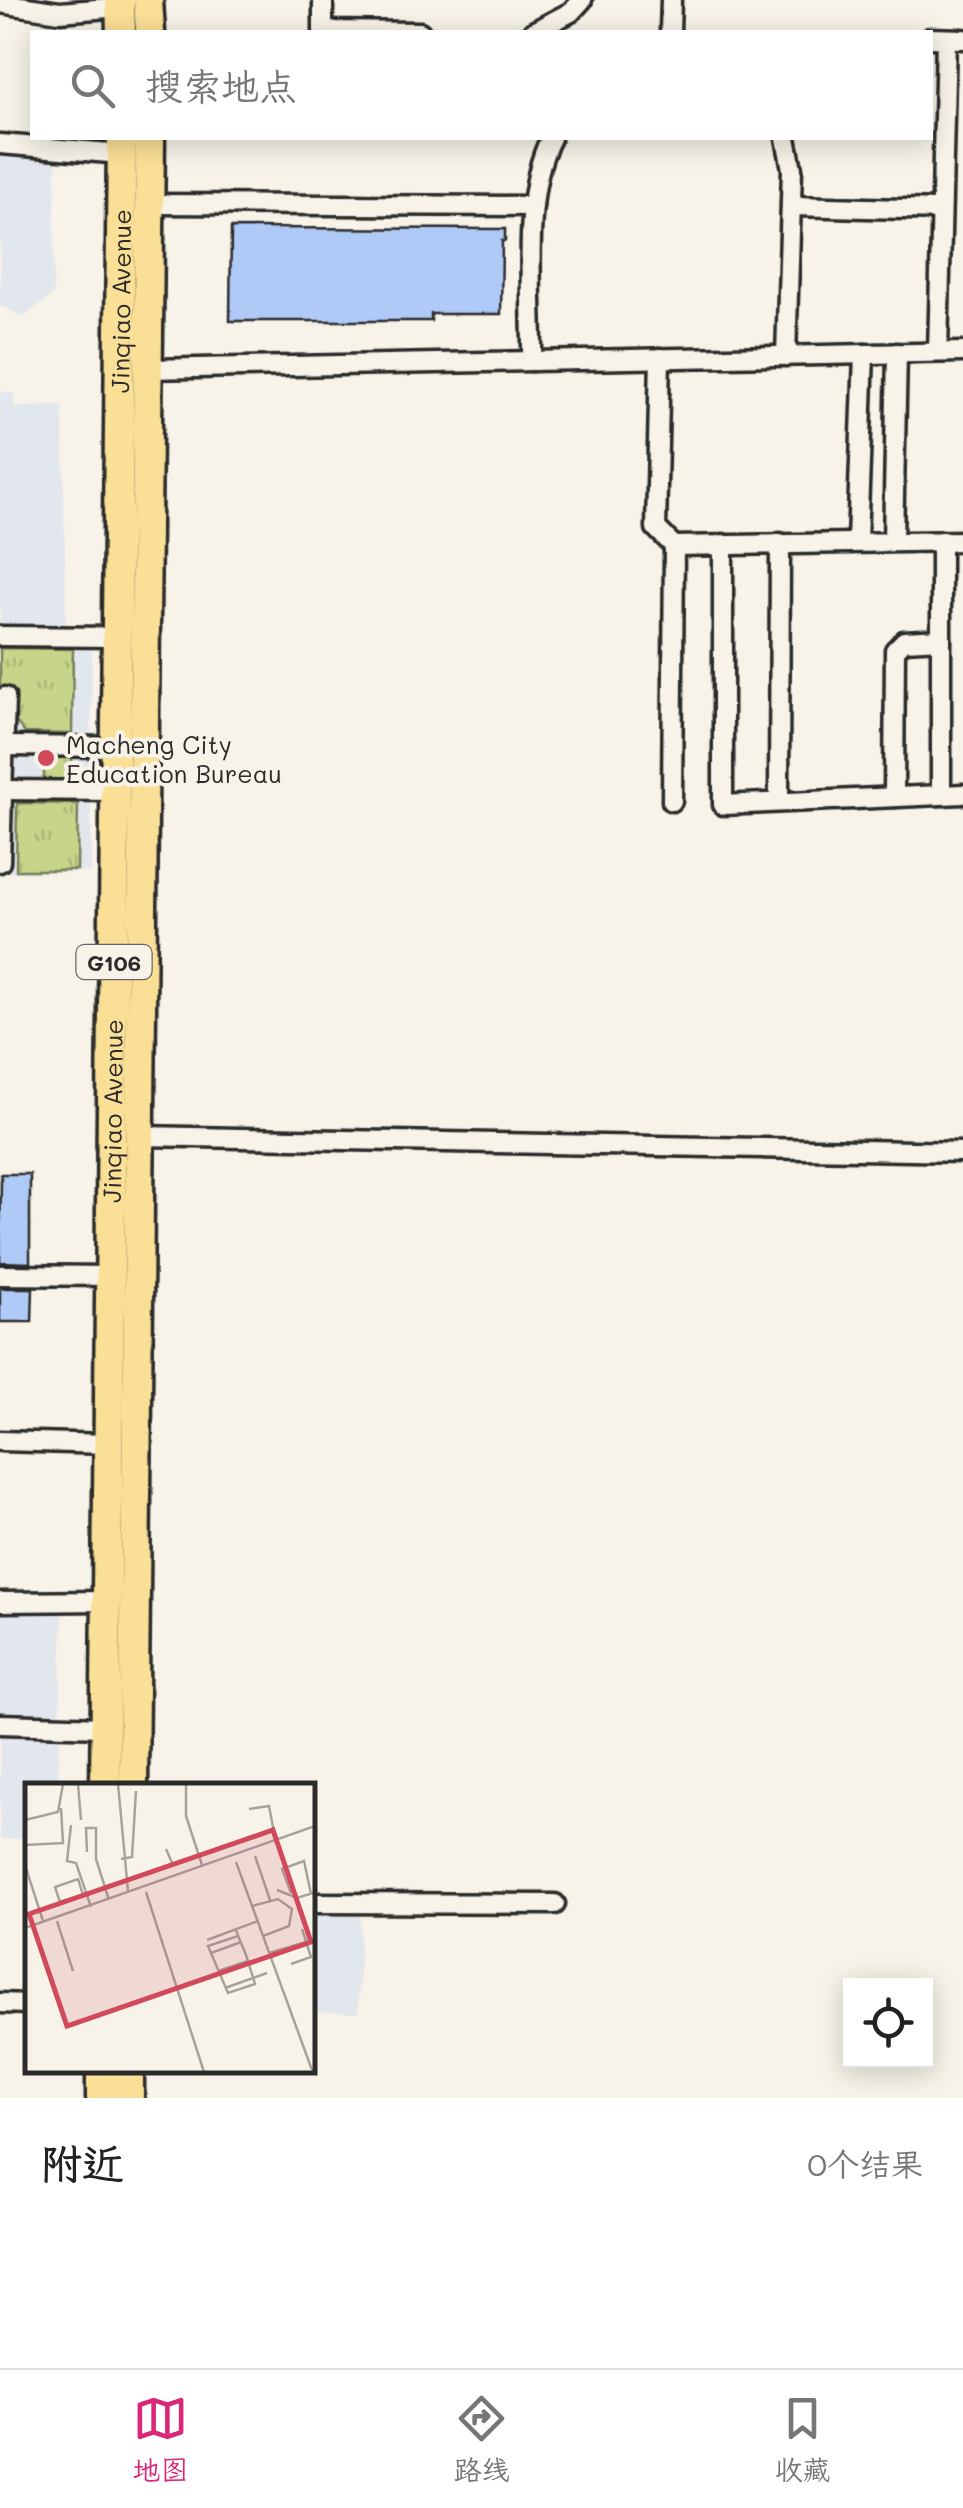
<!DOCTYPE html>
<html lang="zh">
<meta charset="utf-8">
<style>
body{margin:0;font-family:Mali,"LXGW WenKai TC",sans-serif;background:#f6f6f6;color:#222}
.controls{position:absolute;right:30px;bottom:30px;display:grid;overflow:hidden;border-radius:0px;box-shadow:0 5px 25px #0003}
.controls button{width:90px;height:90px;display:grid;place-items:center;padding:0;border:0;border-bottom:2px solid #e0e0e0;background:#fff;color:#222;font:50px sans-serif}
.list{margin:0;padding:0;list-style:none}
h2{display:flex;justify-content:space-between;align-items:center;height:130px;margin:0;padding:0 40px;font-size:42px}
h2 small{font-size:32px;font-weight:400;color:#767676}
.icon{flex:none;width:55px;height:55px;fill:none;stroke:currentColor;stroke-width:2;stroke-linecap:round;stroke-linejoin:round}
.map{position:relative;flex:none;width:963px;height:2098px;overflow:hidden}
.search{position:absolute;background:#fff;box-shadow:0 5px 25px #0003;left:30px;right:30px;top:30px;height:110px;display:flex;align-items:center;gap:25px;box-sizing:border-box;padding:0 35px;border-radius:0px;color:#767676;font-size:38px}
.sheet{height:270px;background:#fff}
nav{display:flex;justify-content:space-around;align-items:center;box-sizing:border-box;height:140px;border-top:2px solid #e0e0e0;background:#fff;font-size:28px;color:#767676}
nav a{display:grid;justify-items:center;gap:5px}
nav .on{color:#db2777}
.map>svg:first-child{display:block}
.built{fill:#e2e7ed}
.grass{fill:url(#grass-tufts);stroke:#78805a;stroke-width:2.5}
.building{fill:#b0caf8;stroke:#2b2b2b;stroke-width:2.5}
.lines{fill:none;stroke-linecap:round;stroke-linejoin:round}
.minor-casing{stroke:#2b2b2b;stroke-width:25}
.highway-casing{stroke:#2b2b2b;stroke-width:35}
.minor{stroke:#f7f3e8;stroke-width:18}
.highway{stroke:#fadf96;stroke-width:28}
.poi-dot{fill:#d1495b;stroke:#f7f3e8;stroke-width:4}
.labels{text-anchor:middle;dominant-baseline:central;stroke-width:8;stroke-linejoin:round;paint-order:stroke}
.shield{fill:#f7f3e8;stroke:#686764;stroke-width:2.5}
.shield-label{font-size:22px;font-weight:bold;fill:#2b2b2b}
.street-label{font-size:25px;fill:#2b2b2b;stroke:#f7f3e8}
.poi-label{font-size:25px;fill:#2b2b2b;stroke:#f7f3e8;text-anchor:start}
.inset-road{fill:none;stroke:#a5a39c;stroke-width:2.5}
.view{fill:#d1495b;fill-opacity:0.15;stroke:#d1495b;stroke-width:5}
.inset-edge{fill:none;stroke:#2b2b2b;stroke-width:5}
</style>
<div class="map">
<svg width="963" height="2098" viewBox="0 0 963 2098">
<defs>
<pattern id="grass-tufts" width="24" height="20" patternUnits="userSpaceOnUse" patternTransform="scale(2.5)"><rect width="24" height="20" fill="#c6d589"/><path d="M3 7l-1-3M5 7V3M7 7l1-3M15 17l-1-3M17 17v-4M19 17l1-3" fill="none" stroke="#aab776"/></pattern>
</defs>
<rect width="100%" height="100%" fill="#f7f3e8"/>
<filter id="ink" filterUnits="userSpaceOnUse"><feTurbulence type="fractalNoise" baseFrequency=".01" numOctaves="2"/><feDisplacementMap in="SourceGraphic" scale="20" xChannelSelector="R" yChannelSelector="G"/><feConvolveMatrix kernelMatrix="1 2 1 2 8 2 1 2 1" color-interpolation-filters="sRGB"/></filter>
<g filter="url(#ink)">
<g class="built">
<path d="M 0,133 L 57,138 L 53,294 L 24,317 L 0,306 Z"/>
<path d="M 0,391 L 14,394 L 14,407 L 63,406 L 66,628 L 0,627 Z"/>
<path d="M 0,643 L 92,643 L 91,872 L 0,872 Z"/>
<path d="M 0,1610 L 63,1612 L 58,1785 L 28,1786 L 27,1839 L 0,1839 Z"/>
<path d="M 313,1895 L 361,1896 L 358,2013 L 313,2012 Z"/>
</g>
<g class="grass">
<path d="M 0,648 L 73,649 L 72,734 L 25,733 L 16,722 L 16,692 L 0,691 Z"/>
<rect x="44" y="755" width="28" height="28"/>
<path d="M 17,803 L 78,804 L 77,870 L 16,870 Z"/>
</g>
<g class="building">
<path d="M 231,228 L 505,229 L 505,241 L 502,241 L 501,314 L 431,314 L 431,321 L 230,321 Z"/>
<path d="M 1,1174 L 30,1174 L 30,1263 L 0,1262 Z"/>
<path d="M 0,1288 L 33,1288 L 32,1322 L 0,1322 Z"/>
</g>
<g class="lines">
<defs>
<g id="minor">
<path d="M 323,0 L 323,31 L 420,32"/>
<path d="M 0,3 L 60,12 L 120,7"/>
<path d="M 533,32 L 571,12 L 582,0"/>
<path d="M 670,32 L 671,0"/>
<path d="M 930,38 L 963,39"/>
<path d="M 786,138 L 792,169 L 786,356"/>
<path d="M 0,144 L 122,154"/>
<path d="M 150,204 L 533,206"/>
<path d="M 792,206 L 941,210"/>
<path d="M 938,352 L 946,39"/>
<path d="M 660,358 L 656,528 L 674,546 L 963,541"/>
<path d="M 532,361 C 533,296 521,194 551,138"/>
<path d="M 149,369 L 963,352"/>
<path d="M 857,541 L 864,354"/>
<path d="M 893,541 L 897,353"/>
<path d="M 941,541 L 941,795"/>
<path d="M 723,544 L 723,805 L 963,794"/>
<path d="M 0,636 L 118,637"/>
<path d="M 4,746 L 117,747"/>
<path d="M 4,790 L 116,791"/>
<path d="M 894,797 L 895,650 L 904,641 L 941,639"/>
<path d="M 672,801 L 674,546"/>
<path d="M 779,802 L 780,543"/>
<path d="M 0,862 L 5,697"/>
<path d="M 141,1136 L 963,1152"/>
<path d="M 0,1275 L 111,1276"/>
<path d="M 0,1441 L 109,1444"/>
<path d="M 0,1602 L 107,1601"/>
<path d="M 0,1724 L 105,1727"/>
<path d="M 312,1903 L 555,1904"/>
<path d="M 0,2003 L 28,2004"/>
</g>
<g id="highway">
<path d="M 120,0 L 121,32"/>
<path d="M 148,0 L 150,32"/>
<path id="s1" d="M 105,1786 L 122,138"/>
<path d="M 133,1786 L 150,138"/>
<path d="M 101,2098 L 101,2070"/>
<path d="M 129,2098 L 129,2070"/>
</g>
</defs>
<use href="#minor" class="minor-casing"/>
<use href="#highway" class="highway-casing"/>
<use href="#minor" class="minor"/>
<use href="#highway" class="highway"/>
</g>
</g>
<circle class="poi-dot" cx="46" cy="758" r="10"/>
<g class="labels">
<rect class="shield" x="76.5" y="945" width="75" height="34" rx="8"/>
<g class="shield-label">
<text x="114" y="962">G106</text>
</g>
<g class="street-label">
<text stroke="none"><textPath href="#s1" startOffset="1485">Jinqiao Avenue</textPath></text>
<text stroke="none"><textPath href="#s1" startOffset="675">Jinqiao Avenue</textPath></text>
</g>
<g class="poi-label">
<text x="66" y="744">Macheng City<tspan x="66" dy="29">Education Bureau</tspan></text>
</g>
</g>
<g transform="translate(25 1783)">
<rect width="290" height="290" fill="#f7f3e8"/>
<path class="inset-road" d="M 53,1 L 56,37M 93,1 L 103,108M 161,1 L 161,33 L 177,82M 224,26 L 244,23 L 251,60M 0,37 L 33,29 L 38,1M 46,42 L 42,78 L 51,80 L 66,124M 0,62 L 38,60 L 36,25M 141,66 L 148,82 L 167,75M 62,69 L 61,45 L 71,45 L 71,76 L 84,117M 230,73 L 245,117M 96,76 L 107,74 L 111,8M 211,79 L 287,287M 0,82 L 18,138M 53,96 L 58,112 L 35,119 L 30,104 ZM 252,107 L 272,115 L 288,110M 121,109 L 179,289M 266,110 L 257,86 L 279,78 L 286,111M 227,123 L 253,116 L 267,126 L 264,143 L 238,153M 32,138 L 48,188M 0,145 L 290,43M 211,147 L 214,155 L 221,172 L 230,201 L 203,210 L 183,163 L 213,153M 182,157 L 233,138M 186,170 L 216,159M 244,170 L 281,159M 266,181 L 286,174 L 277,146M 193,188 L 223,178M 200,205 L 242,190"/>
<path class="view" d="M 248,47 L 286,159 L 42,243 L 4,131 Z"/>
<rect width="290" height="290" class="inset-edge"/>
</g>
</svg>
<div class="controls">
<button><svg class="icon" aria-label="locate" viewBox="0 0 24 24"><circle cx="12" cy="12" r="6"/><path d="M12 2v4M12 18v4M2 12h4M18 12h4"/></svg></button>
</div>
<div class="search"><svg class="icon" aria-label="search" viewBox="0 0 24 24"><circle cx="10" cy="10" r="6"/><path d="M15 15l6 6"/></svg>搜索地点</div>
</div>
<section class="sheet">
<h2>附近<small>0个结果</small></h2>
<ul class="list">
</ul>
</section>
<nav>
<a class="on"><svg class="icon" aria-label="map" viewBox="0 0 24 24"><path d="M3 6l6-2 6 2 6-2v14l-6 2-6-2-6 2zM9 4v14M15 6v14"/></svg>地图</a>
<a><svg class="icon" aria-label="directions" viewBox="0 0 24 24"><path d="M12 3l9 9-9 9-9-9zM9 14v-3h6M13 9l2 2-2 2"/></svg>路线</a>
<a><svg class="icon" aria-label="saved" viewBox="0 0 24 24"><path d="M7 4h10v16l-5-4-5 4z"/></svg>收藏</a>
</nav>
